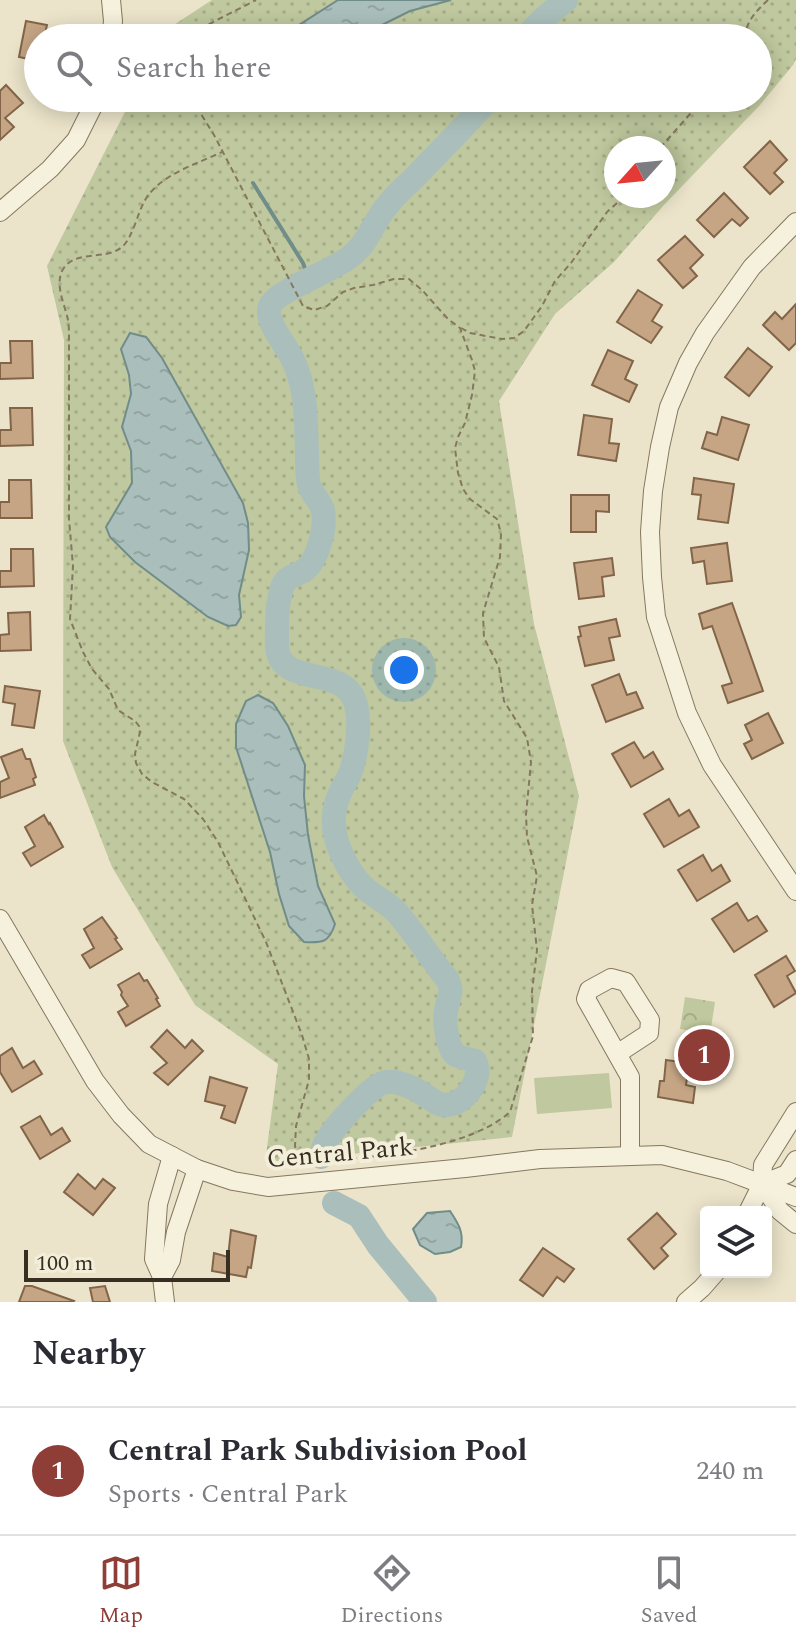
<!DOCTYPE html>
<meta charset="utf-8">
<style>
body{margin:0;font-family:Spectral,serif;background:#f2f2f3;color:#2b2b33}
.controls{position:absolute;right:24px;bottom:24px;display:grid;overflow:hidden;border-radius:8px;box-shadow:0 4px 20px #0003}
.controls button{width:72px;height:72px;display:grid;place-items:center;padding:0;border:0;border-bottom:2px solid #e1e1e2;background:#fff;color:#2b2b33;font:40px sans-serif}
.compass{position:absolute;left:604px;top:136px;width:72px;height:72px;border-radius:50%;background:#fff;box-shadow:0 4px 20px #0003;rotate:243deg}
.scale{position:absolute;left:24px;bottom:20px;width:206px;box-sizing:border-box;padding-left:8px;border:4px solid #382e22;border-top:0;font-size:22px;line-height:28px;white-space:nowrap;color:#382e22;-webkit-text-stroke:6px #f3eed9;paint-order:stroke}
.you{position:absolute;left:404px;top:670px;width:28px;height:28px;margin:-20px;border:6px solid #fff;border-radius:50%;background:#1a73e8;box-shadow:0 0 0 12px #1a73e833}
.badge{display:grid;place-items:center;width:52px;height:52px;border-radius:50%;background:#8e3e36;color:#fff;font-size:26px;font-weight:700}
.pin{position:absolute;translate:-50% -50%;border:4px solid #fff;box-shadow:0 2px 8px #0006}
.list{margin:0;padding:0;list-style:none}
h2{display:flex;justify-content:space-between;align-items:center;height:104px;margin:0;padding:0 32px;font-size:34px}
h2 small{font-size:26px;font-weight:400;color:#7c7c81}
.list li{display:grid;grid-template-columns:52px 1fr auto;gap:24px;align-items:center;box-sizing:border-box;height:128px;padding:0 32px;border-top:2px solid #e1e1e2}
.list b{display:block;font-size:30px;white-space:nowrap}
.list p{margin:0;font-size:26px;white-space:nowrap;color:#7c7c81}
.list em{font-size:26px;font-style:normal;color:#7c7c81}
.icon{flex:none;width:44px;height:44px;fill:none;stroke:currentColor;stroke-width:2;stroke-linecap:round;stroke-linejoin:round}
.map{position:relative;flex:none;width:796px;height:1302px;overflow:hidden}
.search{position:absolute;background:#fff;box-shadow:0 4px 20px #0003;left:24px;right:24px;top:24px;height:88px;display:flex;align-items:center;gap:20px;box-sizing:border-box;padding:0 28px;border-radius:44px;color:#7c7c81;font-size:30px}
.sheet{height:232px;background:#fff}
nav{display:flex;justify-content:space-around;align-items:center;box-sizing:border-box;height:112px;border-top:2px solid #e1e1e2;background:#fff;font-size:22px;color:#7c7c81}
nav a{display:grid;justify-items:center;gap:4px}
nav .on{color:#8e3e36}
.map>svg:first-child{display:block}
.grass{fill:url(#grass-dots);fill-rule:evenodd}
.park{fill:url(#park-crowns)}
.pitch{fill:#bfc89e}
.water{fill:url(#water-ripples);stroke:#718d89;stroke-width:2}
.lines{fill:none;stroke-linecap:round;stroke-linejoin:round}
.stream{stroke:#718d89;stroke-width:4}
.river{stroke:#aabfbb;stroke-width:24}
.building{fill:#c5a584;stroke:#826548;stroke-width:2}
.minor-casing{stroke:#857760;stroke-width:20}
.path{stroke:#857760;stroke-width:2;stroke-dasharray:6 4;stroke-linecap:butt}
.minor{stroke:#f6f1dc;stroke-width:18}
.labels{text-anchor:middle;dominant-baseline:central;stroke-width:8;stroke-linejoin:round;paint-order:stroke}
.street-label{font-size:26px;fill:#382e22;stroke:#f3eed9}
</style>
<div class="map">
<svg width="796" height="1302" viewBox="0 0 796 1302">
<defs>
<pattern id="grass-dots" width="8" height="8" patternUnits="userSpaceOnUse" patternTransform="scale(2)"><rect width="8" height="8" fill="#bfc89e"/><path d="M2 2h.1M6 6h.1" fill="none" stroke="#a5ac88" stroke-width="1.8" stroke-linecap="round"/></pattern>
<pattern id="park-crowns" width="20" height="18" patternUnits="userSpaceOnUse" patternTransform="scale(2)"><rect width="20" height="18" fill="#bfc89e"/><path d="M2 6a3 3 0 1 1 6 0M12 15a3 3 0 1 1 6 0" fill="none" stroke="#a5ac88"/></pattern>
<pattern id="water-ripples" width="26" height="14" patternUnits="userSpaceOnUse" patternTransform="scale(2)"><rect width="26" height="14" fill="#aabfbb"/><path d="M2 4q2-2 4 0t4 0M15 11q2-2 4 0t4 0" fill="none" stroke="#93a4a0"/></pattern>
</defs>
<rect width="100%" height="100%" fill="#ebe4ca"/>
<path class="grass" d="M 212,0 L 796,0 L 796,59 L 793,65 L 760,105 L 664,205 L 614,262 L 555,314 L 499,401 L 534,624 L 579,796 L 512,1137 L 265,1163 L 278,1064 L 195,1005 L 112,867 L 63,741 L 64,340 L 47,266 L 132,98 L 758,98 L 758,38 L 163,38 L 166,30 ZM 616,148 L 664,148 L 664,196 L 616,196 Z"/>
<path class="park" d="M 685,997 L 715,1002 L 710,1034 L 680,1029 Z"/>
<path class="pitch" d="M 609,1073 L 612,1108 L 537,1114 L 534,1078 Z"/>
<g class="water">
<path d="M 338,0 L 451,0 L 410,11 L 356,38 L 284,38 L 285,34 Z"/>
<path d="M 130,333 L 146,337 L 162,358 L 243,503 L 248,523 L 249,550 L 239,595 L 241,617 L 236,625 L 228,626 L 208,617 L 135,562 L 110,537 L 106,527 L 132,483 L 131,451 L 122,427 L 131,394 L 129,375 L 121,349 Z"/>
<path d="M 258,695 L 273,703 L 288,726 L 305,765 L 304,796 L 308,835 L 318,886 L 335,924 C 329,943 322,943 304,942 L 289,926 L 279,894 L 270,852 L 236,747 L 236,724 L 246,701 Z"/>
<path d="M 699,1038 L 715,1041 L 710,1070 L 705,1069 L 704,1074 L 699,1074 L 699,1079 L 692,1077 Z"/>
<path d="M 450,1211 C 458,1223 464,1232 461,1247 L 450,1252 L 435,1254 L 420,1245 L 413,1229 L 427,1213 Z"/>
</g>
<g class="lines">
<path class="stream" d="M 253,183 L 303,263 L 309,280"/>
<g class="river">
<path d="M 524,38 L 545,17 L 566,0"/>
<path d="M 321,1157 C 322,1151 324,1145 327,1140 C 334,1127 370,1087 383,1083 C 387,1081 392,1082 395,1082 C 403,1084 412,1087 418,1091 C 427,1095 435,1105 445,1105 C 465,1105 484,1078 475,1061 C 469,1059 461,1058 456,1055 C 447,1049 444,1021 446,1011 C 448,998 454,991 447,979 C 431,959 417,937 400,916 C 392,905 378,899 367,890 C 354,879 344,861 338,845 C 333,831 332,812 338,798 C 341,788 348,780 351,771 C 357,753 362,717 354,699 C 340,665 278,688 277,645 C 277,627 276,603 283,585 C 287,575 300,575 307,568 C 319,556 326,527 323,511 C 321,501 312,495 309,485 C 307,476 307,464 307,455 C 306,423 307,389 293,360 C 287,346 264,321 270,306 C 276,291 335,270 351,256 C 368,243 373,223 386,207 C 394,196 405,187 415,177 C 440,151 466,125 490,98"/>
<path d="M 334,1203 L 359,1216 L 378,1245 L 425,1302"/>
</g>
</g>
<g class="building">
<path d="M 26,21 L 47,25 L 44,38 L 38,38 L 38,61 L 19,57 Z"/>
<path d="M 6,85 L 23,103 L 5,118 L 14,127 L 0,140 L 0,91 Z"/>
<path d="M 770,141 L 787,160 L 774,173 L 783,182 L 770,194 L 744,167 Z"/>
<path d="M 724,193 L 748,218 L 740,226 L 732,219 L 714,237 L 697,220 Z"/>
<path d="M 685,236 L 703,255 L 690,268 L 697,276 L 683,288 L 658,260 Z"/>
<path d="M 638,290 L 662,305 L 652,321 L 662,327 L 651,343 L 617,322 Z"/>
<path d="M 796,304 L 796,343 L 789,350 L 763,325 L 775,312 L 782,319 Z"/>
<path d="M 10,341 L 32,341 L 33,378 L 0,379 L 0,363 L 11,363 Z"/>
<path d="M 748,348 L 772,367 L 749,396 L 725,377 Z"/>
<path d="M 608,350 L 633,361 L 625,379 L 637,385 L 629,402 L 592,385 Z"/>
<path d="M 10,408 L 32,408 L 33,445 L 0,446 L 0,430 L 11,430 Z"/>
<path d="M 584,415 L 612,419 L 609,443 L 619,444 L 616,461 L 578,455 Z"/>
<path d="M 722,417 L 749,425 L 738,460 L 702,448 L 707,432 L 717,435 Z"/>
<path d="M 694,478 L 734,484 L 728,523 L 698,519 L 701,495 L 692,494 Z"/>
<path d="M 9,480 L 31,480 L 32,518 L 0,518 L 0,502 L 9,502 Z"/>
<path d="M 571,495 L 609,495 L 609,512 L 596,511 L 596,532 L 571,532 Z"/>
<path d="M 727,543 L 732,581 L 707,584 L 704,561 L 693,563 L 691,548 Z"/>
<path d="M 11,549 L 33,549 L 34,586 L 0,587 L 0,571 L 11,571 Z"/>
<path d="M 612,558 L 614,575 L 602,577 L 604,596 L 579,599 L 574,563 Z"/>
<path d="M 732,603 L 763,691 L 728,703 L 722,686 L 732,683 L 712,626 L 703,629 L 699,614 Z"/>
<path d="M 30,612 L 31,650 L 0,651 L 0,635 L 9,634 L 8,613 Z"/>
<path d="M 616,619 L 620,636 L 609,638 L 614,660 L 585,666 L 578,637 L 581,636 L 579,627 Z"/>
<path d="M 619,674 L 627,695 L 636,692 L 643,708 L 606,722 L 592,685 Z"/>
<path d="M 5,686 L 40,691 L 34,728 L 12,725 L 15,704 L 3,702 Z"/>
<path d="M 768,713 L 783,743 L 752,759 L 744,744 L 752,740 L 745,725 Z"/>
<path d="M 634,742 L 644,758 L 653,752 L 663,769 L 631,787 L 612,754 Z"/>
<path d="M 22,749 L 26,759 L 30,759 L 36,777 L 33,779 L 35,785 L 0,798 L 0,782 L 9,778 L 1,757 Z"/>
<path d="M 669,799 L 679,816 L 689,810 L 699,827 L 664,847 L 644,814 Z"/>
<path d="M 44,815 L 49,824 L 50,823 L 63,847 L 31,866 L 23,853 L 35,846 L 25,827 Z"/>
<path d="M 703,855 L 712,871 L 721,865 L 730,881 L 697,901 L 678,870 Z"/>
<path d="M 737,903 L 748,921 L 757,916 L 767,931 L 734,952 L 712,919 Z"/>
<path d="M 102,917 L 117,938 L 115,939 L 122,949 L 90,968 L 82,955 L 94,948 L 84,929 Z"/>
<path d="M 786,956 L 795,971 L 787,976 L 796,993 L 774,1007 L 755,975 Z"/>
<path d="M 139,973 L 144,981 L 147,980 L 158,998 L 156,999 L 160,1006 L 126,1026 L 118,1012 L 128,1006 L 121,995 L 122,992 L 118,985 Z"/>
<path d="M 167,1030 L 185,1048 L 192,1040 L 203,1051 L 168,1085 L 154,1073 L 167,1063 L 151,1047 Z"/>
<path d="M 12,1048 L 23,1068 L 34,1061 L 42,1074 L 12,1092 L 0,1072 L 0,1056 Z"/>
<path d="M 666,1060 L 689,1063 L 686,1085 L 695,1087 L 693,1103 L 658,1097 L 660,1081 L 664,1081 Z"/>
<path d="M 210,1077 L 247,1088 L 235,1123 L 221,1118 L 225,1106 L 205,1101 Z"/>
<path d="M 40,1116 L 51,1135 L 62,1128 L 70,1141 L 40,1159 L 21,1127 Z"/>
<path d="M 78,1174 L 95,1189 L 103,1179 L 115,1188 L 93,1215 L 64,1192 Z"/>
<path d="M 657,1213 L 676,1234 L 661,1248 L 668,1256 L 654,1269 L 628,1239 Z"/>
<path d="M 231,1230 L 256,1236 L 251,1268 L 248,1267 L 246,1277 L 212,1271 L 214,1253 L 228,1257 Z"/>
<path d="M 543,1248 L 574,1269 L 564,1282 L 557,1277 L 543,1296 L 520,1280 Z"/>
<path d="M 25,1286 L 32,1286 L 74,1301 L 73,1302 L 19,1302 Z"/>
<path d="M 105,1286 L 110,1302 L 93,1302 L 90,1288 Z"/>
</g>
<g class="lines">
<defs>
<g id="minor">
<path d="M 111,38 L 113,21 L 111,0"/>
<path d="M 0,212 L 50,169 L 76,140 L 97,98"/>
<path d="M 796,222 L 752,267 L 705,333 L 688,363 L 669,407 L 660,447 L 653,491 L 650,532 L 652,577 L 656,617 L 687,713 L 712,765 L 796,891"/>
<path d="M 0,919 L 95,1081 L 121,1115 L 149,1144 L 197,1169 L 233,1181 L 268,1187 L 465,1168 L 540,1159 L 662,1155 L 727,1171 L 796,1197"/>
<path d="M 617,1054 L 649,1033 L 650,1020 L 626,982 L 611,978 L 589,990 L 586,999 L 630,1077 L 630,1155"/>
<path d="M 762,1184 L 780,1211 L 796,1224"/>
<path d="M 762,1184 L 787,1174 L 796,1160"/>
<path d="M 748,1212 L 762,1184 L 763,1165 L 796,1112"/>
<path d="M 162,1277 L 171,1260 L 176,1232 L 197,1169"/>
<path d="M 165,1302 L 162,1277 L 154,1259 L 158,1204 L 172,1156"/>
<path d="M 686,1302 L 702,1288 L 716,1272"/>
</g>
</defs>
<use href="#minor" class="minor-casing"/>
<g class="path">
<path d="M 182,38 L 256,0"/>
<path d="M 744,38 C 747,21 755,12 768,0"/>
<path d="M 191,98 L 214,135 L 303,306 L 314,310 L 327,306 L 343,292 L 354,288 L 373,285 L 394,279 L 409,279 L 422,290 L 448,319 L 460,328 L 472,360 L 475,371 L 472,395 L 465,423 L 458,437 L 455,448 L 458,473 L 463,489 L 470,499 L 497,519 L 501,533 L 500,557 L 483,613 L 484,638 L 499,667 L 504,701 L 527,738 L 531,762 L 526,815 L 527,837 L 537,876 L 532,905 L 537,950 L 532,991 L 533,1036 L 510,1112 C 466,1151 365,1158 307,1163 L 297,1154 L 295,1146 L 296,1126 L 309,1080 L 309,1059 L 302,1035 L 266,942 L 218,842 L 203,819 L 184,799 L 152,782 L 142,774 L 136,763 L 135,754 L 140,732 L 139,726 L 135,721 L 118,710 L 109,689 L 92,669 L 83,652 L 70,619 L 73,566 L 69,519 L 69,339 C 69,333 69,326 68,320 C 65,305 55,286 62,271 C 74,248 106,262 123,246 C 132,238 138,213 144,202 C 158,175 197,164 222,152"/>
<path d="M 660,148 L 690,114 L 708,98"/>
<path d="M 461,328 L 470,333 L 502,339 L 514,338 L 524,331 L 542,306 L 555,281 L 571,263 L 607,212 L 625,196"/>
</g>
<use href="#minor" class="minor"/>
</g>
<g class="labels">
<g class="street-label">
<text transform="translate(340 1153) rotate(-5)">Central Park</text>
</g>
</g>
</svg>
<div class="controls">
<button><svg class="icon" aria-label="layers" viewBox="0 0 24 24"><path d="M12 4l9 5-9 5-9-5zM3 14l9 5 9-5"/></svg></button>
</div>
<svg class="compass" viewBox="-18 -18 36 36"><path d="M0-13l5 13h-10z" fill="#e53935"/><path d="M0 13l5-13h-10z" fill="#7c7c81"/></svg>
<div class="scale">100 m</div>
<div class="you"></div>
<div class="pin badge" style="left:704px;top:1055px">1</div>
<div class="search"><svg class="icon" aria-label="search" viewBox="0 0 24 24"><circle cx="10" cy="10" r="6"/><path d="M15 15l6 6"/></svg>Search here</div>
</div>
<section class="sheet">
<h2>Nearby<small></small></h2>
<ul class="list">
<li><span class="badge">1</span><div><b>Central Park Subdivision Pool</b><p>Sports · Central Park</p></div><em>240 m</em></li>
</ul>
</section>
<nav>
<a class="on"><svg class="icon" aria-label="map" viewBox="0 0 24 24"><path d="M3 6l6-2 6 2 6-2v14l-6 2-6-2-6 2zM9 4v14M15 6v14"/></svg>Map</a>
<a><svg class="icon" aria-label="directions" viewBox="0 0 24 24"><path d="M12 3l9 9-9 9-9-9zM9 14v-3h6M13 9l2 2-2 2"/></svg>Directions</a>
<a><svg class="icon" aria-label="saved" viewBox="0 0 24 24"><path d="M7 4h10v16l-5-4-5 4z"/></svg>Saved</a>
</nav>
